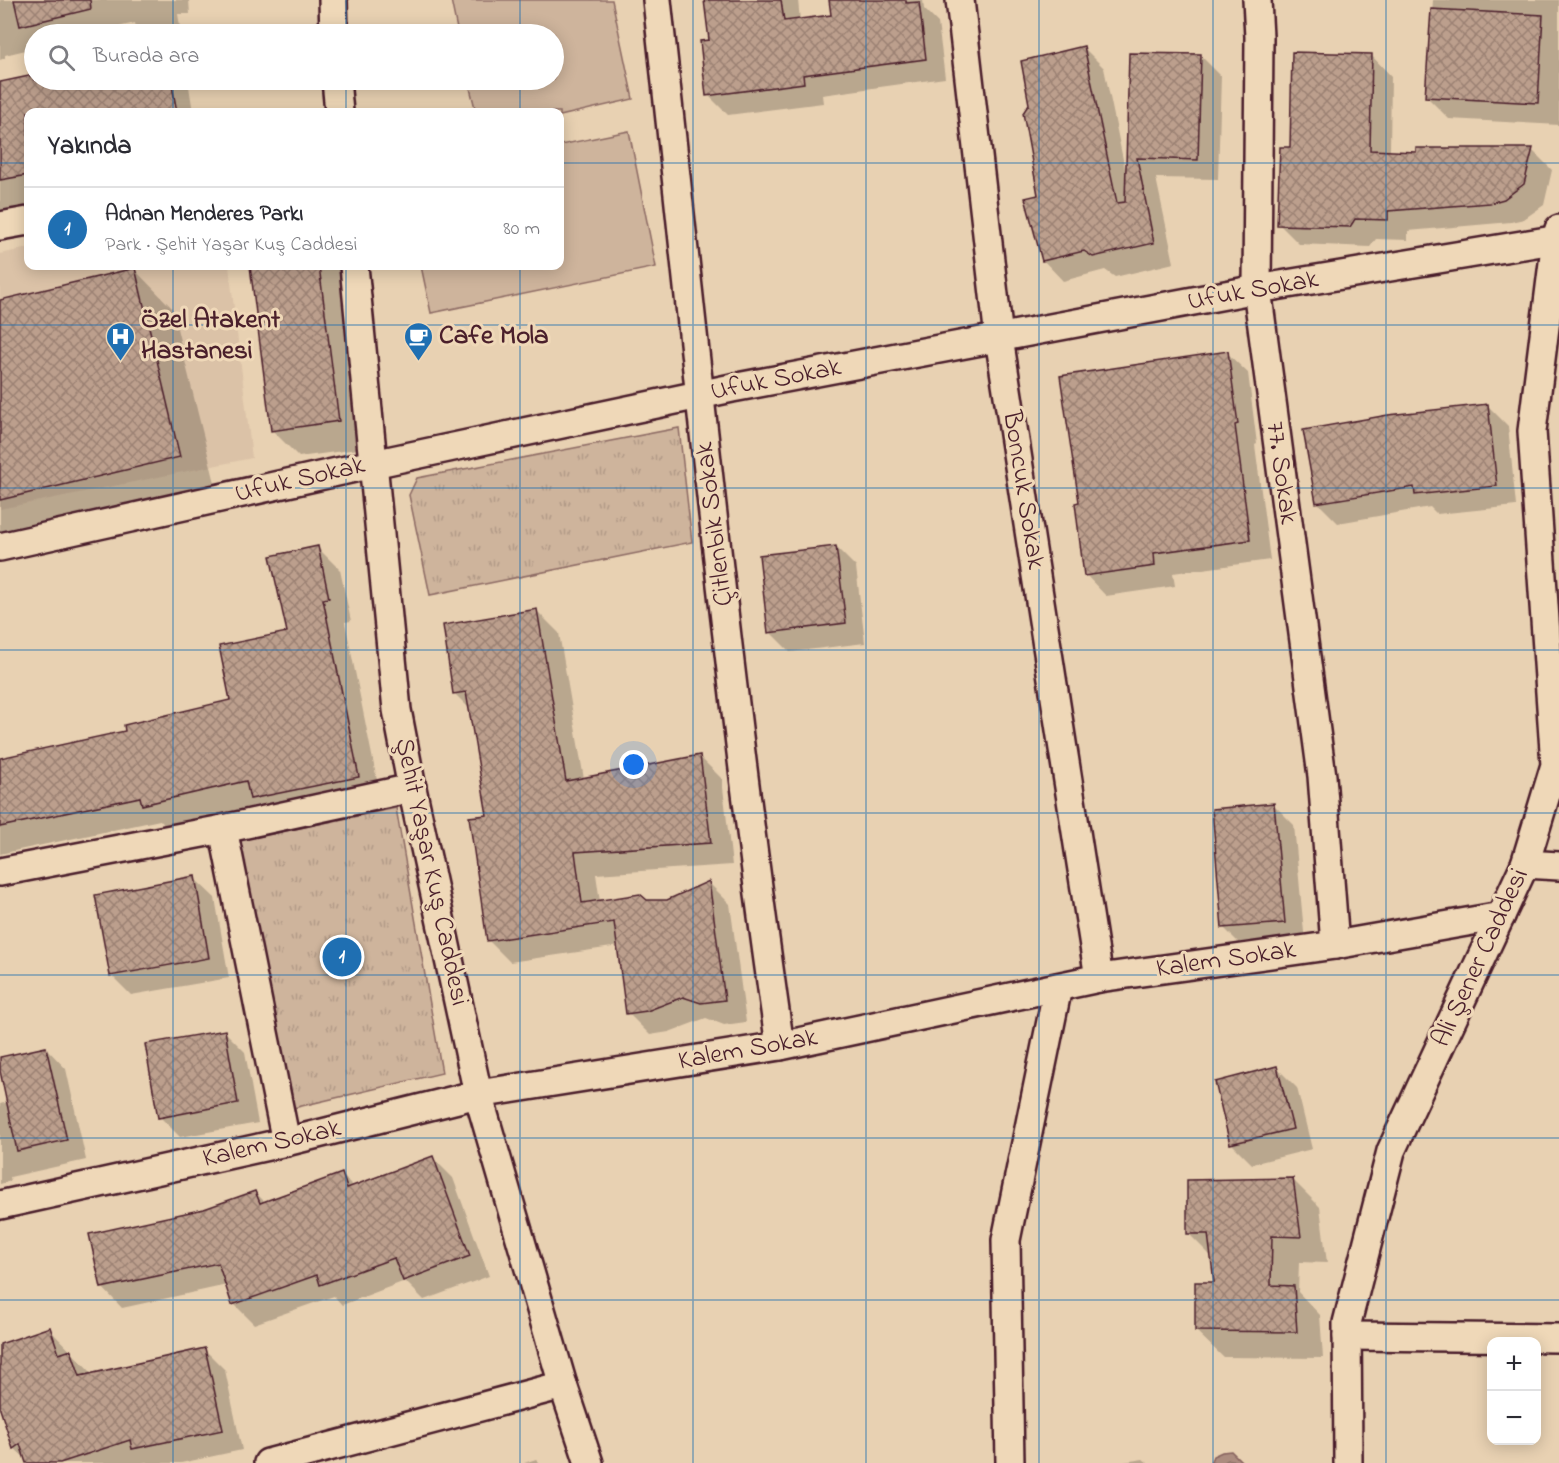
<!DOCTYPE html>
<html lang="tr">
<meta charset="utf-8">
<style>
body{margin:0;font-family:"Indie Flower",sans-serif;background:#f7f7f7;color:#2b2b33}
.controls{position:absolute;right:18px;bottom:18px;display:grid;overflow:hidden;border-radius:12px;box-shadow:0 3px 15px #0003}
.controls button{width:54px;height:54px;display:grid;place-items:center;padding:0;border:0;border-bottom:2px solid #e1e1e2;background:#fff;color:#2b2b33;font:30px sans-serif}
.you{position:absolute;left:634px;top:765px;width:21px;height:21px;margin:-15px;border:4px solid #fff;border-radius:50%;background:#1a73e8;box-shadow:0 0 0 9px #1a73e833}
.badge{display:grid;place-items:center;width:39px;height:39px;border-radius:50%;background:#1f6fb2;color:#fff;font-size:20px;font-weight:700}
.pin{position:absolute;translate:-50% -50%;border:3px solid #fff;box-shadow:0 2px 6px #0006}
.list{margin:0;padding:0;list-style:none}
h2{display:flex;justify-content:space-between;align-items:center;height:78px;margin:0;padding:0 24px;font-size:26px}
h2 small{font-size:20px;font-weight:400;color:#7c7c81}
.list li{display:grid;grid-template-columns:39px 1fr auto;gap:18px;align-items:center;box-sizing:border-box;height:84px;padding:0 24px;border-top:2px solid #e1e1e2}
.list b{display:block;font-size:22px;white-space:nowrap}
.list p{margin:0;font-size:20px;white-space:nowrap;color:#7c7c81}
.list em{font-size:20px;font-style:normal;color:#7c7c81}
.icon{flex:none;width:33px;height:33px;fill:none;stroke:currentColor;stroke-width:2;stroke-linecap:round;stroke-linejoin:round}
.map{position:relative;flex:none;width:1559px;height:1463px;overflow:hidden}
.search{position:absolute;background:#fff;box-shadow:0 3px 15px #0003;left:24px;top:24px;width:540px;height:66px;display:flex;align-items:center;gap:15px;box-sizing:border-box;padding:0 21px;border-radius:33px;color:#7c7c81;font-size:22px}
.panel{position:absolute;background:#fff;box-shadow:0 3px 15px #0003;left:24px;top:108px;width:540px;height:162px;border-radius:12px}
.map>svg:first-child{display:block}
.built{fill:#dbc2a7}
.grass{fill:url(#grass-tufts);stroke:#8c6a64;stroke-width:1.5}
.pitch{fill:#ceb49c;stroke:#8c6a64;stroke-width:1.5}
.water{fill:url(#water-waves);stroke:#85605d;stroke-width:1.5}
.shadow{fill:#0003}
.building{fill:url(#building-cross-hatch);stroke:#4a1f2b;stroke-width:1.5}
.lines{fill:none;stroke-linecap:round;stroke-linejoin:round}
.minor-casing{stroke:#4a1f2b;stroke-width:32}
.minor{stroke:#efd8b8;stroke-width:27}
.grid{fill:none;stroke:#1f6fb2;stroke-width:1.5;stroke-opacity:0.55}
.labels{text-anchor:middle;dominant-baseline:central;stroke-width:6;stroke-linejoin:round;paint-order:stroke}
.street-label{font-size:27px;fill:#4a1f2b;stroke:#efd8b8}
.poi-label{font-size:27px;font-weight:bold;fill:#4a1f2b;stroke:#efd8b8;text-anchor:start}
</style>
<div class="map">
<svg width="1559" height="1463" viewBox="0 0 1559 1463">
<defs>
<pattern id="grass-tufts" width="24" height="20" patternUnits="userSpaceOnUse" patternTransform="scale(1.5)"><rect width="24" height="20" fill="#ceb49c"/><path d="M3 7l-1-3M5 7V3M7 7l1-3M15 17l-1-3M17 17v-4M19 17l1-3" fill="none" stroke="#b29a87"/></pattern>
<pattern id="water-waves" width="16" height="10" patternUnits="userSpaceOnUse" patternTransform="scale(1.5)"><rect width="16" height="10" fill="#ac8c7f"/><path d="M0 5q4-4 8 0t8 0" fill="none" stroke="#8e7268"/></pattern>
<pattern id="building-cross-hatch" width="8" height="8" patternUnits="userSpaceOnUse" patternTransform="scale(1.5)"><rect width="8" height="8" fill="#bc9f8d"/><path d="M0 0l8 8M0 8l8-8" fill="none" stroke="#9b8173"/></pattern>
</defs>
<rect width="100%" height="100%" fill="#e8d1b2"/>
<filter id="ink" filterUnits="userSpaceOnUse"><feTurbulence type="fractalNoise" baseFrequency=".0167" numOctaves="2"/><feDisplacementMap in="SourceGraphic" scale="12" xChannelSelector="R" yChannelSelector="G"/><feConvolveMatrix kernelMatrix="1 2 1 2 8 2 1 2 1" color-interpolation-filters="sRGB"/></filter>
<g filter="url(#ink)">
<path class="built" d="M 28,248 L 28,266 L 229,266 L 252,458 L 0,509 L 0,254 Z"/>
<g class="grass">
<path d="M 679,428 L 692,542 L 430,595 L 409,495 L 417,478 Z"/>
<path d="M 396,808 L 442,1073 L 293,1108 L 237,841 Z"/>
</g>
<g class="pitch">
<path d="M 451,0 L 612,0 L 633,99 L 560,116 L 560,112 L 476,112 L 468,80 L 554,80 L 554,34 L 458,34 Z"/>
<path d="M 629,131 L 656,267 L 431,313 L 421,266 L 560,266 L 560,145 Z"/>
</g>
<path class="water" d="M 1231,1451 L 1243,1463 L 1210,1463 L 1213,1456 L 1222,1452 Z"/>
<g class="shadow">
<path d="M 0,0 L 189,0 L 190,14 L 178,14 L 181,34 L 137,34 L 135,23 L 105,30 L 106,34 L 34,34 L 34,48 L 5,55 L 5,58 L 0,60 Z"/>
<path d="M 706,0 L 798,0 L 800,21 L 833,17 L 831,0 L 923,0 L 924,9 L 938,23 L 945,78 L 822,95 L 823,103 L 728,115 L 708,95 L 711,41 Z"/>
<path d="M 1433,0 L 1559,0 L 1559,125 L 1449,119 L 1426,96 Z"/>
<path d="M 1083,47 L 1104,68 L 1126,174 L 1131,54 L 1201,56 L 1221,76 L 1218,179 L 1156,178 L 1174,263 L 1115,277 L 1105,270 L 1063,281 L 1043,260 L 1040,196 Z"/>
<path d="M 1371,55 L 1391,76 L 1390,152 L 1418,153 L 1532,150 L 1552,170 L 1544,205 L 1524,219 L 1511,222 L 1408,231 L 1408,240 L 1376,239 L 1370,247 L 1299,244 L 1279,224 L 1291,149 Z"/>
<path d="M 34,76 L 34,80 L 188,80 L 193,112 L 28,112 L 28,207 L 0,212 L 0,83 Z"/>
<path d="M 251,266 L 342,266 L 365,448 L 299,457 L 272,430 Z"/>
<path d="M 134,269 L 172,308 L 218,495 L 0,547 L 0,302 Z"/>
<path d="M 1227,353 L 1248,373 L 1257,444 L 1255,445 L 1270,560 L 1173,573 L 1175,586 L 1106,596 L 1086,575 L 1081,504 Z"/>
<path d="M 1487,405 L 1508,426 L 1516,506 L 1437,514 L 1430,507 L 1338,523 L 1317,502 Z"/>
<path d="M 317,547 L 340,570 L 351,621 L 345,622 L 381,800 L 274,821 L 258,805 L 166,827 L 160,820 L 0,854 L 0,759 L 127,732 L 232,701 L 288,633 Z"/>
<path d="M 836,547 L 856,567 L 865,643 L 790,652 L 770,632 Z"/>
<path d="M 537,611 L 559,633 L 584,779 L 700,757 L 722,779 L 732,865 L 596,874 L 600,902 L 668,901 L 708,882 L 730,904 L 746,1022 L 724,1025 L 706,1018 L 669,1032 L 650,1035 L 628,1013 L 619,946 L 510,962 L 488,940 L 489,816 L 470,709 L 455,694 Z"/>
<path d="M 1274,805 L 1294,825 L 1305,943 L 1244,948 L 1224,928 Z"/>
<path d="M 194,878 L 215,898 L 229,978 L 131,995 L 111,975 Z"/>
<path d="M 225,1032 L 245,1052 L 258,1123 L 180,1137 L 160,1117 Z"/>
<path d="M 46,1048 L 66,1069 L 86,1160 L 10,1177 L 11,1181 L 0,1184 L 0,1104 L 8,1102 L 0,1059 Z"/>
<path d="M 1277,1068 L 1297,1088 L 1312,1149 L 1252,1164 L 1232,1144 Z"/>
<path d="M 433,1158 L 453,1178 L 489,1276 L 424,1300 L 405,1281 L 342,1305 L 334,1296 L 254,1324 L 234,1304 L 227,1285 L 122,1308 L 102,1287 L 183,1218 L 255,1192 L 265,1202 L 342,1175 L 354,1187 Z"/>
<path d="M 1293,1180 L 1320,1207 L 1327,1263 L 1299,1262 L 1298,1292 L 1320,1315 L 1323,1358 L 1223,1357 L 1196,1331 L 1215,1283 L 1212,1257 L 1188,1233 Z"/>
<path d="M 49,1329 L 91,1372 L 92,1375 L 205,1350 L 225,1370 L 242,1450 L 181,1463 L 148,1463 L 147,1462 L 142,1463 L 28,1463 L 27,1460 L 14,1448 L 0,1404 L 0,1345 Z"/>
<path d="M 536,1459 L 540,1463 L 524,1463 Z"/>
<path d="M 1143,1459 L 1148,1463 L 1118,1463 Z"/>
</g>
<g class="building">
<path d="M 14,0 L 90,0 L 91,9 L 20,26 Z"/>
<path d="M 704,0 L 781,0 L 784,21 L 831,15 L 829,0 L 906,0 L 906,3 L 919,2 L 926,59 L 803,75 L 804,83 L 706,96 L 700,41 L 709,40 Z"/>
<path d="M 1431,9 L 1543,15 L 1538,103 L 1425,97 Z"/>
<path d="M 1084,46 L 1117,203 L 1125,202 L 1129,53 L 1201,54 L 1198,160 L 1137,158 L 1154,243 L 1093,257 L 1084,251 L 1042,261 L 1025,198 L 1038,195 L 1023,113 L 1029,104 L 1021,61 Z"/>
<path d="M 1292,52 L 1372,54 L 1370,150 L 1416,152 L 1416,148 L 1533,148 L 1524,184 L 1504,199 L 1490,203 L 1388,211 L 1388,220 L 1355,219 L 1350,227 L 1277,225 L 1280,147 L 1290,147 Z"/>
<path d="M 34,75 L 34,80 L 171,80 L 177,112 L 28,112 L 28,175 L 0,180 L 0,82 Z"/>
<path d="M 250,266 L 319,266 L 339,421 L 271,431 Z"/>
<path d="M 135,268 L 180,457 L 0,500 L 0,300 Z"/>
<path d="M 1228,351 L 1238,424 L 1235,425 L 1250,540 L 1154,553 L 1155,566 L 1084,576 L 1075,503 L 1079,502 L 1060,376 Z"/>
<path d="M 1488,404 L 1497,486 L 1415,495 L 1414,487 L 1316,503 L 1303,430 L 1388,415 Z"/>
<path d="M 318,546 L 329,598 L 323,599 L 359,777 L 250,799 L 246,781 L 142,805 L 140,797 L 0,827 L 0,758 L 125,731 L 124,725 L 230,700 L 219,646 L 287,632 L 270,556 Z"/>
<path d="M 836,546 L 846,623 L 768,633 L 759,555 Z"/>
<path d="M 537,609 L 566,781 L 700,755 L 711,843 L 575,852 L 582,903 L 640,894 L 647,900 L 667,900 L 709,881 L 725,1000 L 701,1003 L 683,997 L 647,1011 L 626,1014 L 614,922 L 487,941 L 469,817 L 487,815 L 466,692 L 453,694 L 443,625 Z"/>
<path d="M 1274,803 L 1285,923 L 1222,928 L 1212,809 Z"/>
<path d="M 195,876 L 209,958 L 110,976 L 95,895 Z"/>
<path d="M 225,1030 L 238,1103 L 158,1118 L 145,1044 Z"/>
<path d="M 46,1047 L 67,1140 L 17,1151 L 0,1071 L 0,1057 Z"/>
<path d="M 1277,1066 L 1293,1129 L 1230,1144 L 1215,1082 Z"/>
<path d="M 433,1156 L 470,1256 L 403,1281 L 394,1258 L 320,1285 L 317,1275 L 232,1305 L 218,1263 L 101,1288 L 89,1234 L 204,1209 L 255,1191 L 260,1203 L 342,1173 L 347,1188 Z"/>
<path d="M 1293,1178 L 1301,1237 L 1272,1236 L 1271,1285 L 1294,1286 L 1297,1332 L 1195,1331 L 1195,1282 L 1214,1282 L 1208,1234 L 1187,1234 L 1187,1180 Z"/>
<path d="M 50,1327 L 59,1354 L 71,1350 L 80,1376 L 205,1348 L 223,1430 L 132,1449 L 130,1440 L 60,1463 L 26,1463 L 20,1444 L 13,1449 L 0,1409 L 0,1344 Z"/>
</g>
<g class="lines">
<defs>
<g id="minor">
<path d="M 333,0 L 334,34"/>
<path d="M 657,0 C 695,349 730,699 780,1046"/>
<path d="M 960,0 L 999,338 L 1063,749 L 1099,978"/>
<path d="M 1257,0 L 1259,37 L 1257,289 L 1322,776 L 1335,945"/>
<path d="M 336,80 L 339,112"/>
<path d="M 0,226 L 28,221"/>
<path d="M 354,266 L 397,710 L 412,788 L 478,1094 L 563,1385 L 589,1463"/>
<path d="M 0,547 L 373,464 L 732,388 L 1257,289 L 1559,239"/>
<path d="M 223,829 L 286,1142"/>
<path d="M 1525,864 L 1559,866"/>
<path d="M 0,872 L 223,829 L 412,788"/>
<path d="M 0,1205 L 286,1142 L 478,1094 L 780,1046 L 1099,978 L 1335,945 L 1501,916"/>
<path d="M 1347,1336 L 1559,1338"/>
<path d="M 268,1463 L 563,1385"/>
<path d="M 1010,1463 L 1006,1240 L 1058,987"/>
<path d="M 1348,1463 L 1347,1323 L 1391,1151 L 1525,864 L 1555,765 L 1532,431 L 1556,239 L 1559,229"/>
</g>
</defs>
<use href="#minor" class="minor-casing"/>
<use href="#minor" class="minor"/>
</g>
</g>
<path class="grid" d="M 173,0 L 173,34M 346,0 L 346,34M 520,0 L 520,34M 693,0 L 693,1463M 866,0 L 866,1463M 1039,0 L 1039,1463M 1213,0 L 1213,1463M 1386,0 L 1386,1463M 173,80 L 173,112M 346,80 L 346,112M 520,80 L 520,112M 0,163 L 28,163M 560,163 L 1559,163M 173,266 L 173,1463M 346,266 L 346,1463M 520,266 L 520,1463M 0,325 L 1559,325M 0,488 L 1559,488M 0,650 L 1559,650M 0,813 L 1559,813M 0,975 L 1559,975M 0,1138 L 1559,1138M 0,1300 L 1559,1300"/>
<defs>
<symbol id="hospital-pin" viewBox="-11 -11 22 30"><path d="M0 17L-7.5 6A9.5 9.5 0 1 1 7.5 6Z" fill="#1f6fb2" stroke="#efd8b8"/><path d="M-5-5h3v3.5h4V-5h3V5h-3V1.5h-4V5h-3Z" fill="#fff"/></symbol>
<symbol id="cafe-pin" viewBox="-11 -11 22 30"><path d="M0 17L-7.5 6A9.5 9.5 0 1 1 7.5 6Z" fill="#1f6fb2" stroke="#efd8b8"/><path d="M-5.5-4.5H6V0H3Q3 3.5 0 3.5H-2.5Q-5.5 3.5-5.5 0ZM3-3.2v2h1.7v-2ZM-6 4.5H4V6H-6Z" fill="#fff"/></symbol>
</defs>
<g fill-rule="evenodd">
<use href="#hospital-pin" x="104" y="320" width="33" height="45"/>
<use href="#cafe-pin" x="402" y="320" width="33" height="45"/>
</g>
<g class="labels">
<g class="street-label">
<text transform="translate(1253 291) rotate(-10)">Ufuk Sokak</text>
<text transform="translate(776 380) rotate(-11)">Ufuk Sokak</text>
<text transform="translate(1281 473) rotate(82)">77. Sokak</text>
<text transform="translate(300 480) rotate(-13)">Ufuk Sokak</text>
<text transform="translate(1023 490) rotate(81)">Boncuk Sokak</text>
<text transform="translate(715 524) rotate(-97)">Çitlenbik Sokak</text>
<text transform="translate(431 872) rotate(78)">Şehit Yaşar Kuş Caddesi</text>
<text transform="translate(1481 958) rotate(-65)">Ali Şener Caddesi</text>
<text transform="translate(1226 960) rotate(-8)">Kalem Sokak</text>
<text transform="translate(748 1050) rotate(-10)">Kalem Sokak</text>
<text transform="translate(272 1144) rotate(-13)">Kalem Sokak</text>
</g>
<g class="poi-label">
<text x="141" y="320">Özel Atakent<tspan x="141" dy="31">Hastanesi</tspan></text>
<text x="439" y="336">Cafe Mola</text>
</g>
</g>
</svg>
<div class="controls">
<button>+</button>
<button>−</button>
</div>
<div class="you"></div>
<div class="pin badge" style="left:342px;top:957px">1</div>
<div class="search"><svg class="icon" aria-label="search" viewBox="0 0 24 24"><circle cx="10" cy="10" r="6"/><path d="M15 15l6 6"/></svg>Burada ara</div>
<section class="panel">
<h2>Yakında<small></small></h2>
<ul class="list">
<li><span class="badge">1</span><div><b>Adnan Menderes Parkı</b><p>Park · Şehit Yaşar Kuş Caddesi</p></div><em>80 m</em></li>
</ul>
</section>
</div>
